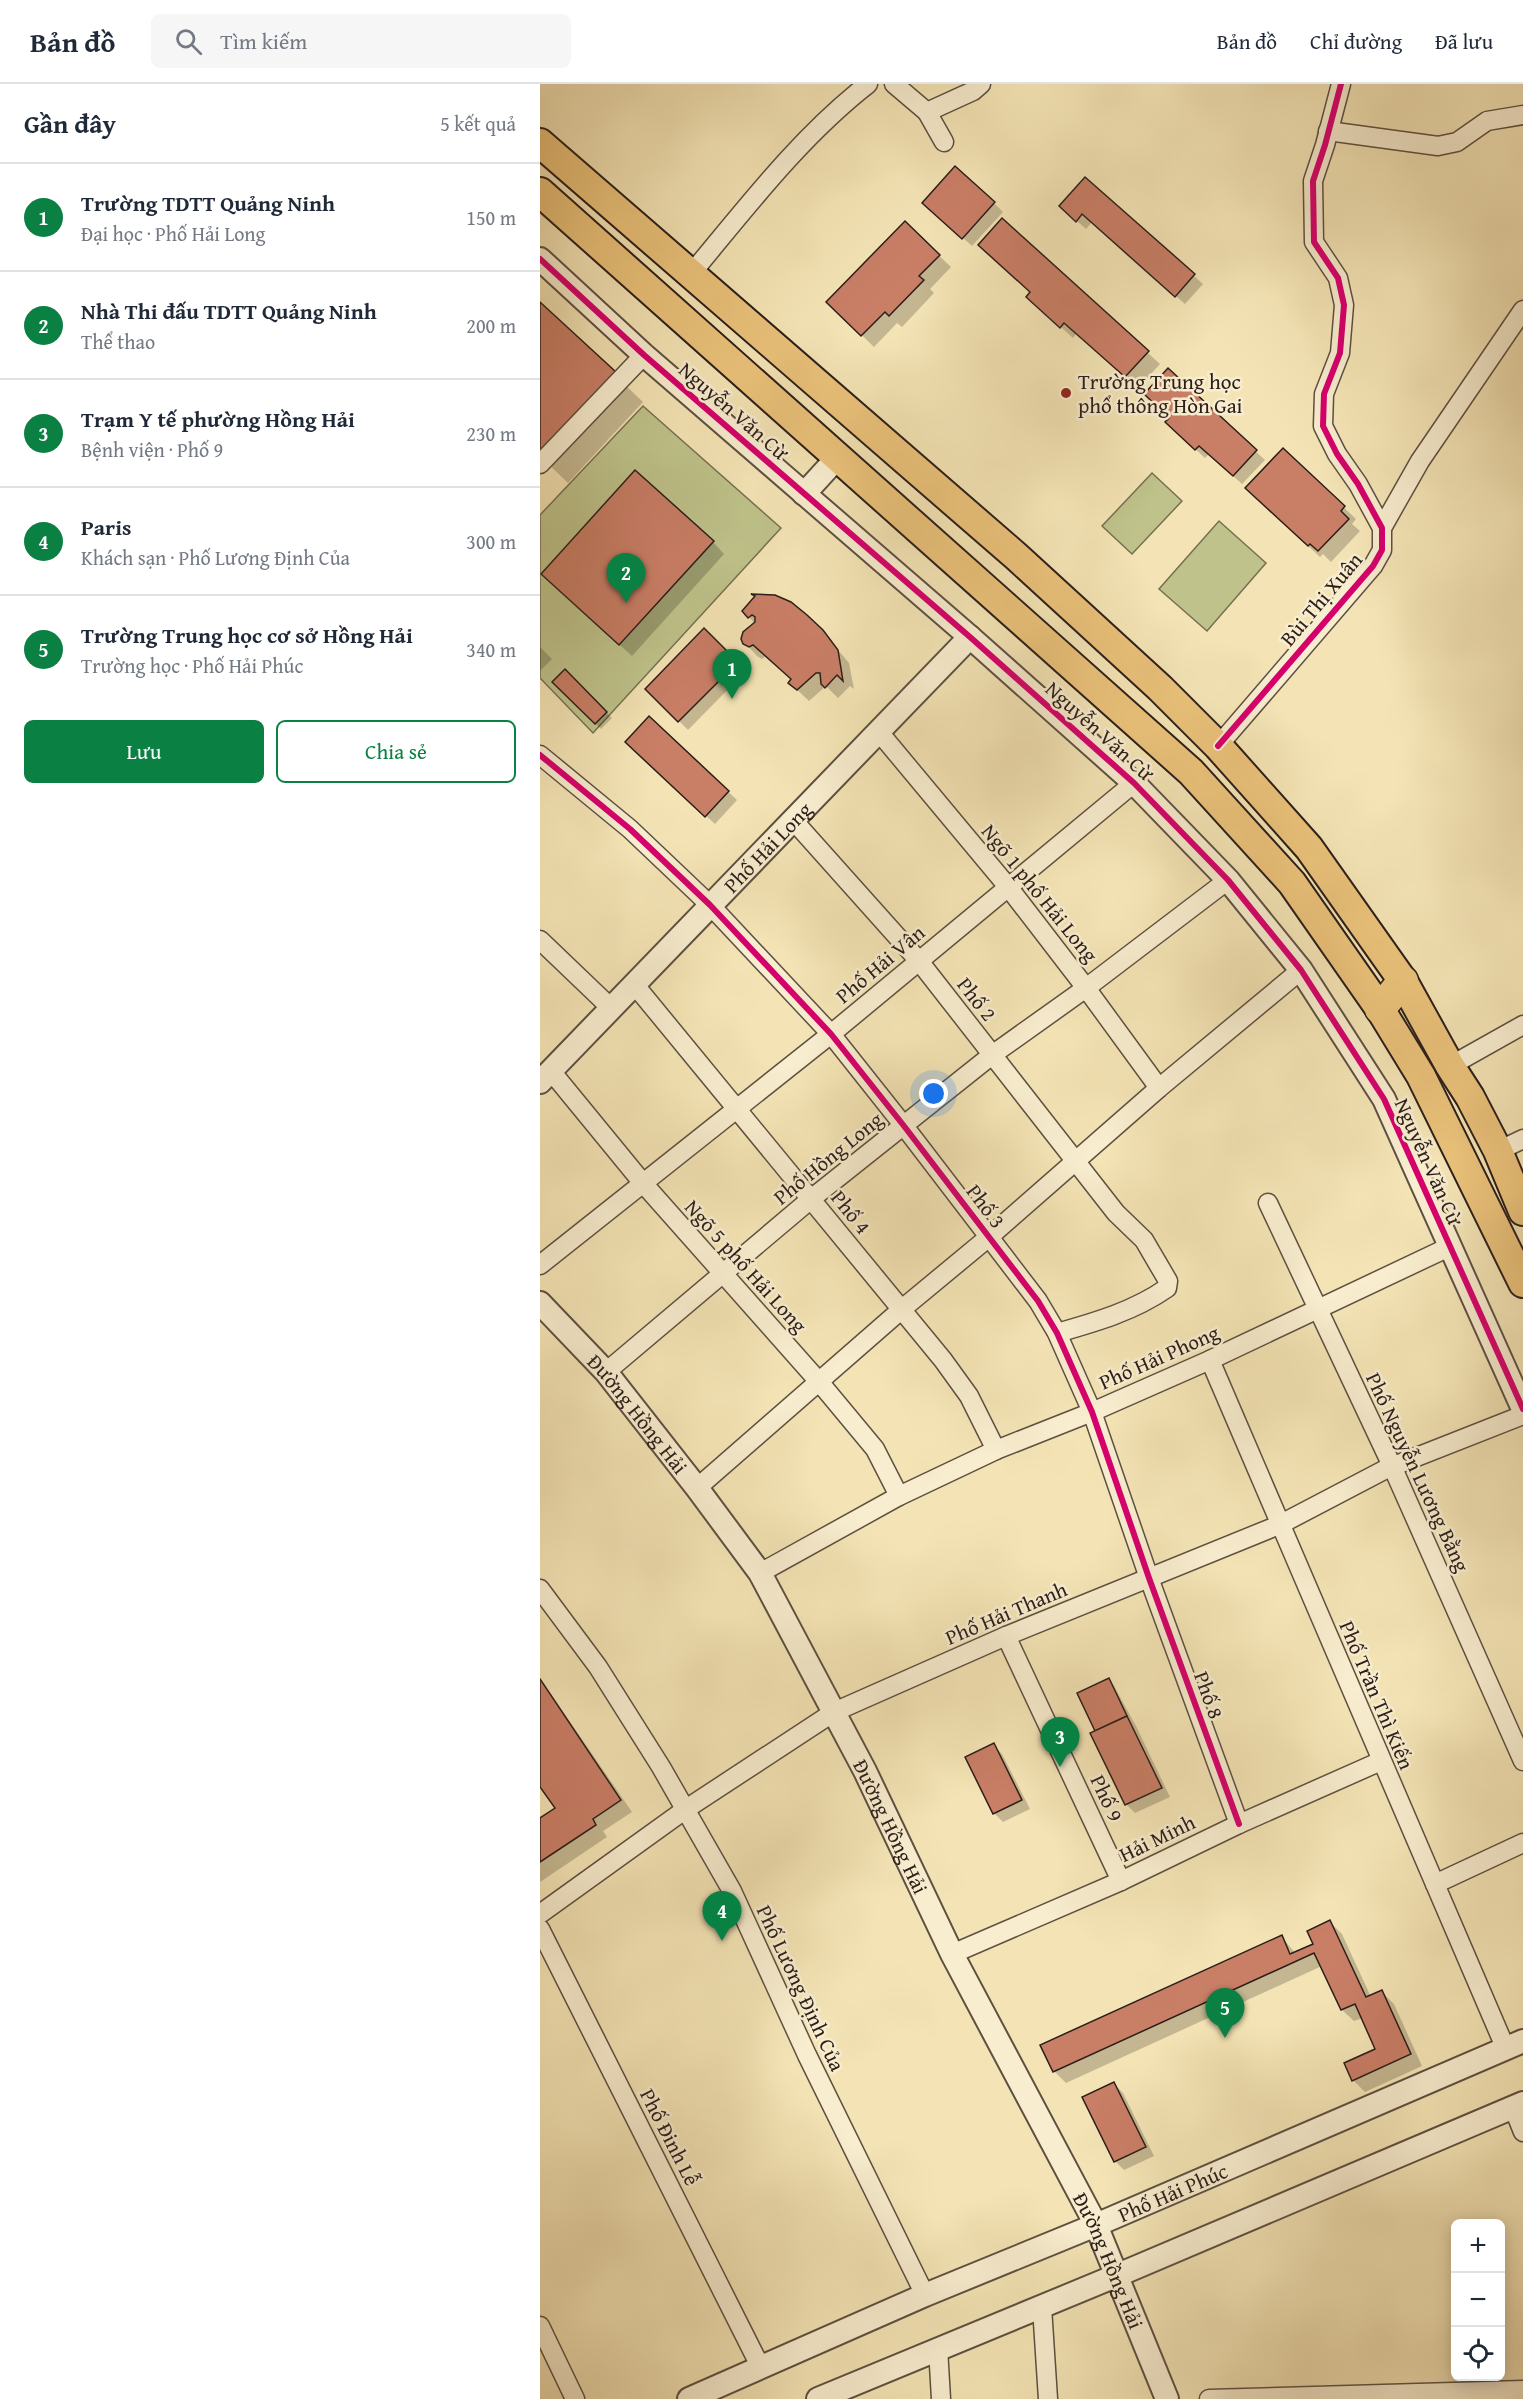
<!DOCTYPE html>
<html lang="vi">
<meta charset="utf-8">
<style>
body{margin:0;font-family:"Gentium Book Plus",serif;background:#f6f6f7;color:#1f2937}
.controls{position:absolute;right:18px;bottom:18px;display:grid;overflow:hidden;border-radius:9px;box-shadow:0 3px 15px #0003}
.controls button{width:54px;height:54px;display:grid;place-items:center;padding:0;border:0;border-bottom:2px solid #e0e1e3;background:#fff;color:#1f2937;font:30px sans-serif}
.you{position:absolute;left:394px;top:1010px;width:21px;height:21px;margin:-15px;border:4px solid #fff;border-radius:50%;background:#1a73e8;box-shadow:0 0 0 9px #1a73e833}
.badge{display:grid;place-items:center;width:39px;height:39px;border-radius:50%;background:#0b8043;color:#fff;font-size:20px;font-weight:700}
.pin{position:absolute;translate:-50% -50px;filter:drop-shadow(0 2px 3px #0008)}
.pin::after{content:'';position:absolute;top:32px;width:21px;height:18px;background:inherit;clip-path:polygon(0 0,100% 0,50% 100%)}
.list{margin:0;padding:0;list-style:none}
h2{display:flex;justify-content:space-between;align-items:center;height:78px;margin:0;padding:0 24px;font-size:26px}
h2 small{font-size:20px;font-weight:400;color:#747a83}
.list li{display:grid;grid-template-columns:39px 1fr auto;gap:18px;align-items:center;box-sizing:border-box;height:108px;padding:0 24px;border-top:2px solid #e0e1e3}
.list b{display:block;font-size:22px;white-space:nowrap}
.list p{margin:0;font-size:20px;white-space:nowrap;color:#747a83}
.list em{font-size:20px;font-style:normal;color:#747a83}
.actions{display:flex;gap:12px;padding:18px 24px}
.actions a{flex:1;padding:14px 0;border:2px solid #0b8043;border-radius:9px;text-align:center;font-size:21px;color:#0b8043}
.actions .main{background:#0b8043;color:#fff}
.icon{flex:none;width:33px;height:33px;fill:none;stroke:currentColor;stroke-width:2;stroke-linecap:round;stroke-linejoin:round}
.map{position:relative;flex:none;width:983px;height:2315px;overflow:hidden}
header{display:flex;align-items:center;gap:36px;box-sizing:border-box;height:84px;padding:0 30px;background:#fff;border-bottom:2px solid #e0e1e3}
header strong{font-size:28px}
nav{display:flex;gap:33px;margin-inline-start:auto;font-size:21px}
.search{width:420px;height:54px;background:#f6f6f7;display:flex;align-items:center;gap:15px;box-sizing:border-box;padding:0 21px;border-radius:9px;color:#747a83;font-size:22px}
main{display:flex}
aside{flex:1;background:#fff}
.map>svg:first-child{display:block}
.green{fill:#bfc38b;stroke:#757052;stroke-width:1.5}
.shadow{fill:#0003;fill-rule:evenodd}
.building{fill:#c97e66;stroke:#2b1e1a;stroke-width:1.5}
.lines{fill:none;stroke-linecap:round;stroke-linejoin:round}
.minor-casing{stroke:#5d5041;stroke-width:21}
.tertiary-casing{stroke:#5d5041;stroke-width:26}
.primary-casing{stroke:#2b1e1a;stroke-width:32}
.trunk-casing{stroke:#2b1e1a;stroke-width:33}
.minor{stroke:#f8edcf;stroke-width:18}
.tertiary{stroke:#f8edcf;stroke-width:22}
.primary{stroke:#eac27a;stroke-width:28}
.trunk{stroke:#eac27a;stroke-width:30}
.cycleway-casing{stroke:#f8edcf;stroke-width:10}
.cycleway{stroke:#d6006c;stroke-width:6}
.poi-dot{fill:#8f2418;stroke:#f8edcf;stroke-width:2}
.labels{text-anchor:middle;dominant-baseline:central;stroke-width:5;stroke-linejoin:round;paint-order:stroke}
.poi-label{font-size:21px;fill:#2b1e1a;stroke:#f8edcf;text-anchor:start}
.street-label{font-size:21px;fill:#2b1e1a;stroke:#f8edcf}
</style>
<header>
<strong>Bản đồ</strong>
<div class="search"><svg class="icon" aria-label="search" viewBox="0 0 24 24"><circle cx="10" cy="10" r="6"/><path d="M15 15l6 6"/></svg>Tìm kiếm</div>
<nav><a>Bản đồ</a><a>Chỉ đường</a><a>Đã lưu</a></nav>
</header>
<main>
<aside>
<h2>Gần đây<small>5 kết quả</small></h2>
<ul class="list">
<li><span class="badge">1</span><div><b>Trường TDTT Quảng Ninh</b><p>Đại học · Phố Hải Long</p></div><em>150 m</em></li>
<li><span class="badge">2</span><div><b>Nhà Thi đấu TDTT Quảng Ninh</b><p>Thể thao</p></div><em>200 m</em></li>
<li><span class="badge">3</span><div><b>Trạm Y tế phường Hồng Hải</b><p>Bệnh viện · Phố 9</p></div><em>230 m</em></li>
<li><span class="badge">4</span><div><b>Paris</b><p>Khách sạn · Phố Lương Định Của</p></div><em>300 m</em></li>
<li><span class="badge">5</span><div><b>Trường Trung học cơ sở Hồng Hải</b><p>Trường học · Phố Hải Phúc</p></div><em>340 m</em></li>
</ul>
<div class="actions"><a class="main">Lưu</a><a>Chia sẻ</a></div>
</aside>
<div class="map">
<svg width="983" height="2315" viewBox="0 0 983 2315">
<rect width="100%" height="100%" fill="#f4e4b5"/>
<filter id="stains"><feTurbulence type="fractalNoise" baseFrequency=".00333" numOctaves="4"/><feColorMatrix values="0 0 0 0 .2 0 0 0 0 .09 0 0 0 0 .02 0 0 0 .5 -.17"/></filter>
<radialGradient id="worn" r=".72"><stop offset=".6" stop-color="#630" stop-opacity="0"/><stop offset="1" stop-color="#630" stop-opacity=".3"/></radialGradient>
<g class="green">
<path d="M 103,322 L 241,444 L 53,649 L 0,594 L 0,431 Z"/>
<path d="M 612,389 L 642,417 L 592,470 L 562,442 Z"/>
<path d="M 679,437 L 726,479 L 667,547 L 619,505 Z"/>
</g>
<g class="shadow">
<path d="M 545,95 L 663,200 L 645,220 L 552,138 L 546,145 L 530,131 Z"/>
<path d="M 454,119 L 463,128 L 432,162 L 393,127 Z"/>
<path d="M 462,136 L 620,280 L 598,304 L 537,249 L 533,254 L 500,224 Z"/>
<path d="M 365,139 L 411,183 L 390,205 L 394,209 L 362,243 L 357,239 L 334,263 L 288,218 Z"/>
<path d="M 0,220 L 103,318 L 28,399 L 0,372 Z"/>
<path d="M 628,286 L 725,376 L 702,400 L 669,370 L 665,374 L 636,347 L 631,334 Z"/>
<path d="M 743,366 L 816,435 L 812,440 L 820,447 L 791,478 L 783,470 L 780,473 L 719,416 Z"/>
<path d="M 173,458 L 184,470 L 92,572 L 15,502 Z"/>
<path d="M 204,527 L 282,547 L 309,579 L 314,605 L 310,602 L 298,614 L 286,602 L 269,617 L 250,599 L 253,596 L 226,572 L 222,575 L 217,572 L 205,559 L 215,540 Z"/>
<path d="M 164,546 L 206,587 L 148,646 L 107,605 Z"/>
<path d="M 0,563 L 12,575 L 1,586 L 0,585 Z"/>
<path d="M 25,588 L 72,634 L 61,645 L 15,598 Z"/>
<path d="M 109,634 L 197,716 L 175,740 L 96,667 Z"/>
<path d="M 0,1594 L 92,1728 L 63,1747 L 67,1753 L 0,1798 L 0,1736 L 17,1724 L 0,1700 Z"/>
<path d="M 569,1596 L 574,1602 L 596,1642 L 630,1713 L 595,1729 L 586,1720 Z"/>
<path d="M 453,1661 L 462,1670 L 490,1725 L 463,1738 L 454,1729 Z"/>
<path d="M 790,1838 L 802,1850 L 831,1913 L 842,1908 L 854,1920 L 882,1982 L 825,2008 L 813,1996 L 837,1965 L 823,1934 L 814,1937 L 802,1926 L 782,1882 L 526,1999 L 514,1987 L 741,1852 L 756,1870 L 775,1861 ZM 746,1865 L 749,1865 L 755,1877 L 752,1878 Z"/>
<path d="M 574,2000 L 583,2009 L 614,2072 L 584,2086 L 575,2077 L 544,2014 Z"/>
</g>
<g class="building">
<path d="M 415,82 L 455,118 L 422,155 L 382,119 Z"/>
<path d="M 545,93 L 655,190 L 635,213 L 542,130 L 536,138 L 519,122 Z"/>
<path d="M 462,134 L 609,267 L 585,293 L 524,239 L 520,244 L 486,213 L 490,208 L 438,161 Z"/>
<path d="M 365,137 L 400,171 L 379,192 L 384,196 L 349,232 L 345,228 L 321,252 L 286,218 Z"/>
<path d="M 0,218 L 76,288 L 0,369 Z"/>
<path d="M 628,284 L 717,366 L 693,392 L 659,362 L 655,366 L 625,338 L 629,334 L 604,310 Z"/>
<path d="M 743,364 L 805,422 L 801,427 L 809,435 L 778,467 L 770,460 L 768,462 L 705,404 Z"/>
<path d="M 95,386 L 174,457 L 79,561 L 1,490 Z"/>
<path d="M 211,510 L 235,511 L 251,518 L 267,531 L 283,546 L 298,566 L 303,597 L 297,591 L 285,604 L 281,600 L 280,589 L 276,589 L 257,606 L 248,599 L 251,595 L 213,561 L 209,563 L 203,560 L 201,555 L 203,548 L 215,538 L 215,533 L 212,531 L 208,534 L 202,527 L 215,512 Z"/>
<path d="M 164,544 L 198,578 L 138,638 L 105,605 Z"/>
<path d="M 25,585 L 67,628 L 55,640 L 12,598 Z"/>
<path d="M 109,632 L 189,707 L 165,733 L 85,658 Z"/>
<path d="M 569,1594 L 587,1632 L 555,1647 L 537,1609 Z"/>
<path d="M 0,1595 L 81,1716 L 53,1735 L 56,1741 L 0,1778 L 0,1734 L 15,1724 L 0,1703 Z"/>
<path d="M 587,1632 L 622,1704 L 585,1721 L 550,1649 Z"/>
<path d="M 454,1659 L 482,1716 L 453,1730 L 425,1673 Z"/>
<path d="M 790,1836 L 826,1913 L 842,1906 L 871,1970 L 812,1997 L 804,1979 L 835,1965 L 815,1920 L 801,1926 L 774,1869 L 513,1988 L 500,1961 L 742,1851 L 750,1870 L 773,1860 L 767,1847 Z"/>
<path d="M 574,1998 L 606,2063 L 574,2078 L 542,2013 Z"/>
</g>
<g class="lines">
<defs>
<g id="minor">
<path d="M 354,0 L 387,28 L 433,7 L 441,0"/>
<path d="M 387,28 L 404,58"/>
<path d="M 788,47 L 898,62 L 917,58 L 947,37 L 983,31"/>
<path d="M 151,190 C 206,124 260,53 328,0"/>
<path d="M 0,380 L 104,271"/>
<path d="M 842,444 L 880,377 L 983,226"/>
<path d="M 339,648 L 469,804 L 546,904 L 619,1004"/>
<path d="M 678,662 L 833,482 L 842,466 L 842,444 L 818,400 L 797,370 L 783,342 L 784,310 L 800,269 L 804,221 L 798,194 L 774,158 L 773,97 L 785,61 L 801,0"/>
<path d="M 0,671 L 90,745 L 170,821 L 291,950 L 364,1042 L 498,1217 L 517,1249 L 552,1328 L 609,1494 L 699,1740"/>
<path d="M 253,736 L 379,877 L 576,1129 L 604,1156 L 628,1197 L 627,1204 C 594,1227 556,1238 517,1249"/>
<path d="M 0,856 L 71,924"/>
<path d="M 94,900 L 403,1276 L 429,1312 L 456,1366"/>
<path d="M 910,982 L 983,941"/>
<path d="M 11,987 L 102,1098 L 281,1300 L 335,1365 L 359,1412"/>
<path d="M 958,1067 L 983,1055"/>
<path d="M 728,1119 L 852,1382 L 983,1677"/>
<path d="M 0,1181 L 291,950 L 594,699"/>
<path d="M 670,1276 L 965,1963"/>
<path d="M 66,1288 L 271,1115 L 452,971 L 546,904 L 688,796"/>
<path d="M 157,1404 L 362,1225 L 449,1153 L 619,1004 L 761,886"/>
<path d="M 220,1489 L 359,1412 L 456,1366 L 552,1328 L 670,1276 L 909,1163"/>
<path d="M 0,1505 L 58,1583 L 121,1683 L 192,1807 L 267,1971 L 385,2211"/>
<path d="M 466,1552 L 581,1797"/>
<path d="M 895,1800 L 983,1759"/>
<path d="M 0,1830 L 146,1725 L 294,1628 L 466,1552 L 739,1441 L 846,1385 L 983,1331"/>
<path d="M 0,1845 L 220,2282"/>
<path d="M 412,1870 L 581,1797 L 699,1740 L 841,1677"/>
<path d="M 973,2023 L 983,2048"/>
<path d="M 502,2223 L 508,2315"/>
<path d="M 0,2242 L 35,2315"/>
<path d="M 398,2264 L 401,2315"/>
<path d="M 669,2315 L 983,2306"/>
</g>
<g id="tertiary">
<path d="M 0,175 L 104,271 L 430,553 L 594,699 L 688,796 L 761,886 L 844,1015 L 983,1325"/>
<path d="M 264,410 L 297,374"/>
<path id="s1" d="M 0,998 L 430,553"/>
<path id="s2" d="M 0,1219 L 66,1288 L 157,1404 L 220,1489 L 325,1687 L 412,1870 L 556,2141 L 627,2315"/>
<path id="s3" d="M 149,2315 L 385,2211 L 556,2141 L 983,1957"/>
<path d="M 278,2315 L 578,2191 L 983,2019"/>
</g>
<g id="primary">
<path d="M 0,59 L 477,473 L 620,604 L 678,662 L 769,764 L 863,897 L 910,982 L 930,1013 L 958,1067 L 983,1127"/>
<path d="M 0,108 L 651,688 L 752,799 L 840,925 L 881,992 L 983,1199"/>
</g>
<path id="trunk" d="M 840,925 L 863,897"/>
</defs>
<use href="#minor" class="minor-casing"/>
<use href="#tertiary" class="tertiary-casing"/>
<use href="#primary" class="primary-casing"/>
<use href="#trunk" class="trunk-casing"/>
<use href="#minor" class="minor"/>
<use href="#tertiary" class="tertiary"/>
<use href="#primary" class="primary"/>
<use href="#trunk" class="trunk"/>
<defs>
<g id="cycleway">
<path d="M 0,175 L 104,271 L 430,553 L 594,699 L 688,796 L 761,886 L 844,1015 L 983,1325"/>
<path d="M 678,662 L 833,482 L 842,466 L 842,444 L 818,400 L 797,370 L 783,342 L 784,310 L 800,269 L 804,221 L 798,194 L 774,158 L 773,97 L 785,61 L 801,0"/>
<path d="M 0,671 L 90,745 L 170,821 L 291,950 L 364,1042 L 498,1217 L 517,1249 L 552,1328 L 609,1494 L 699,1740"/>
</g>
</defs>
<use href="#cycleway" class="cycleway-casing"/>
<use href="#cycleway" class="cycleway"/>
</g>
<circle class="poi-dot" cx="526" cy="309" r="6"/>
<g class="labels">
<g class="poi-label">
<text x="538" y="297">Trường Trung học<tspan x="538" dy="24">phổ thông Hòn Gai</tspan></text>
</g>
<g class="street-label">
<text transform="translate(194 327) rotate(41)">Nguyễn Văn Cừ</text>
<text transform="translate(781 515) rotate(-50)">Bùi Thị Xuân</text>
<text transform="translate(560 647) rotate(42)">Nguyễn Văn Cừ</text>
<text stroke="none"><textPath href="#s1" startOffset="327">Phố Hải Long</textPath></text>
<text transform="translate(500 809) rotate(51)">Ngõ 1 phố Hải Long</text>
<text transform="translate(340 880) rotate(-40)">Phố Hải Vân</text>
<text transform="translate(437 915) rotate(52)">Phố 2</text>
<text transform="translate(288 1074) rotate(-39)">Phố Hồng Long</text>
<text transform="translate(889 1078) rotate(66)">Nguyễn Văn Cừ</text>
<text transform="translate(446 1122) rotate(53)">Phố 3</text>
<text transform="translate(311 1128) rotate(51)">Phố 4</text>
<text transform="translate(206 1182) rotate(48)">Ngõ 5 phố Hải Long</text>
<text transform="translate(619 1273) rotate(-24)">Phố Hải Phong</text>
<text stroke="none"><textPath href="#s2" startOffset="148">Đường Hồng Hải</textPath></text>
<text transform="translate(878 1388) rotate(65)">Phố Nguyễn Lương Bằng</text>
<text transform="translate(466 1529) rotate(-23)">Phố Hải Thanh</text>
<text transform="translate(669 1611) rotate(70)">Phố 8</text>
<text transform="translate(837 1611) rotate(67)">Phố Trần Thì Kiến</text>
<text transform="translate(567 1714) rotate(65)">Phố 9</text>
<text stroke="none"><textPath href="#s2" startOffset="634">Đường Hồng Hải</textPath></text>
<text transform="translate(617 1754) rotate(-26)">Hải Minh</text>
<text transform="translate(261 1904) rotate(65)">Phố Lương Định Của</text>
<text transform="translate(130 2053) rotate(63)">Phố Đinh Lễ</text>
<text stroke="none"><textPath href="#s3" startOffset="526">Phố Hải Phúc</textPath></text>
<text stroke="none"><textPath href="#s2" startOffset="1120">Đường Hồng Hải</textPath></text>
</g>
</g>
<rect width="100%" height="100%" filter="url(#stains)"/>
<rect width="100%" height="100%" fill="url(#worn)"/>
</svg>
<div class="controls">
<button>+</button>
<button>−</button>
<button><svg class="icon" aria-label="locate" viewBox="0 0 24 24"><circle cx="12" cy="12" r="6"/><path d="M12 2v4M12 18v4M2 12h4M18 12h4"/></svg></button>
</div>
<div class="you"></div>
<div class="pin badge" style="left:192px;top:615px">1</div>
<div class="pin badge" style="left:86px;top:519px">2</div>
<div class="pin badge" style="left:520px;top:1683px">3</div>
<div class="pin badge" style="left:182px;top:1857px">4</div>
<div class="pin badge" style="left:685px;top:1954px">5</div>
</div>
</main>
